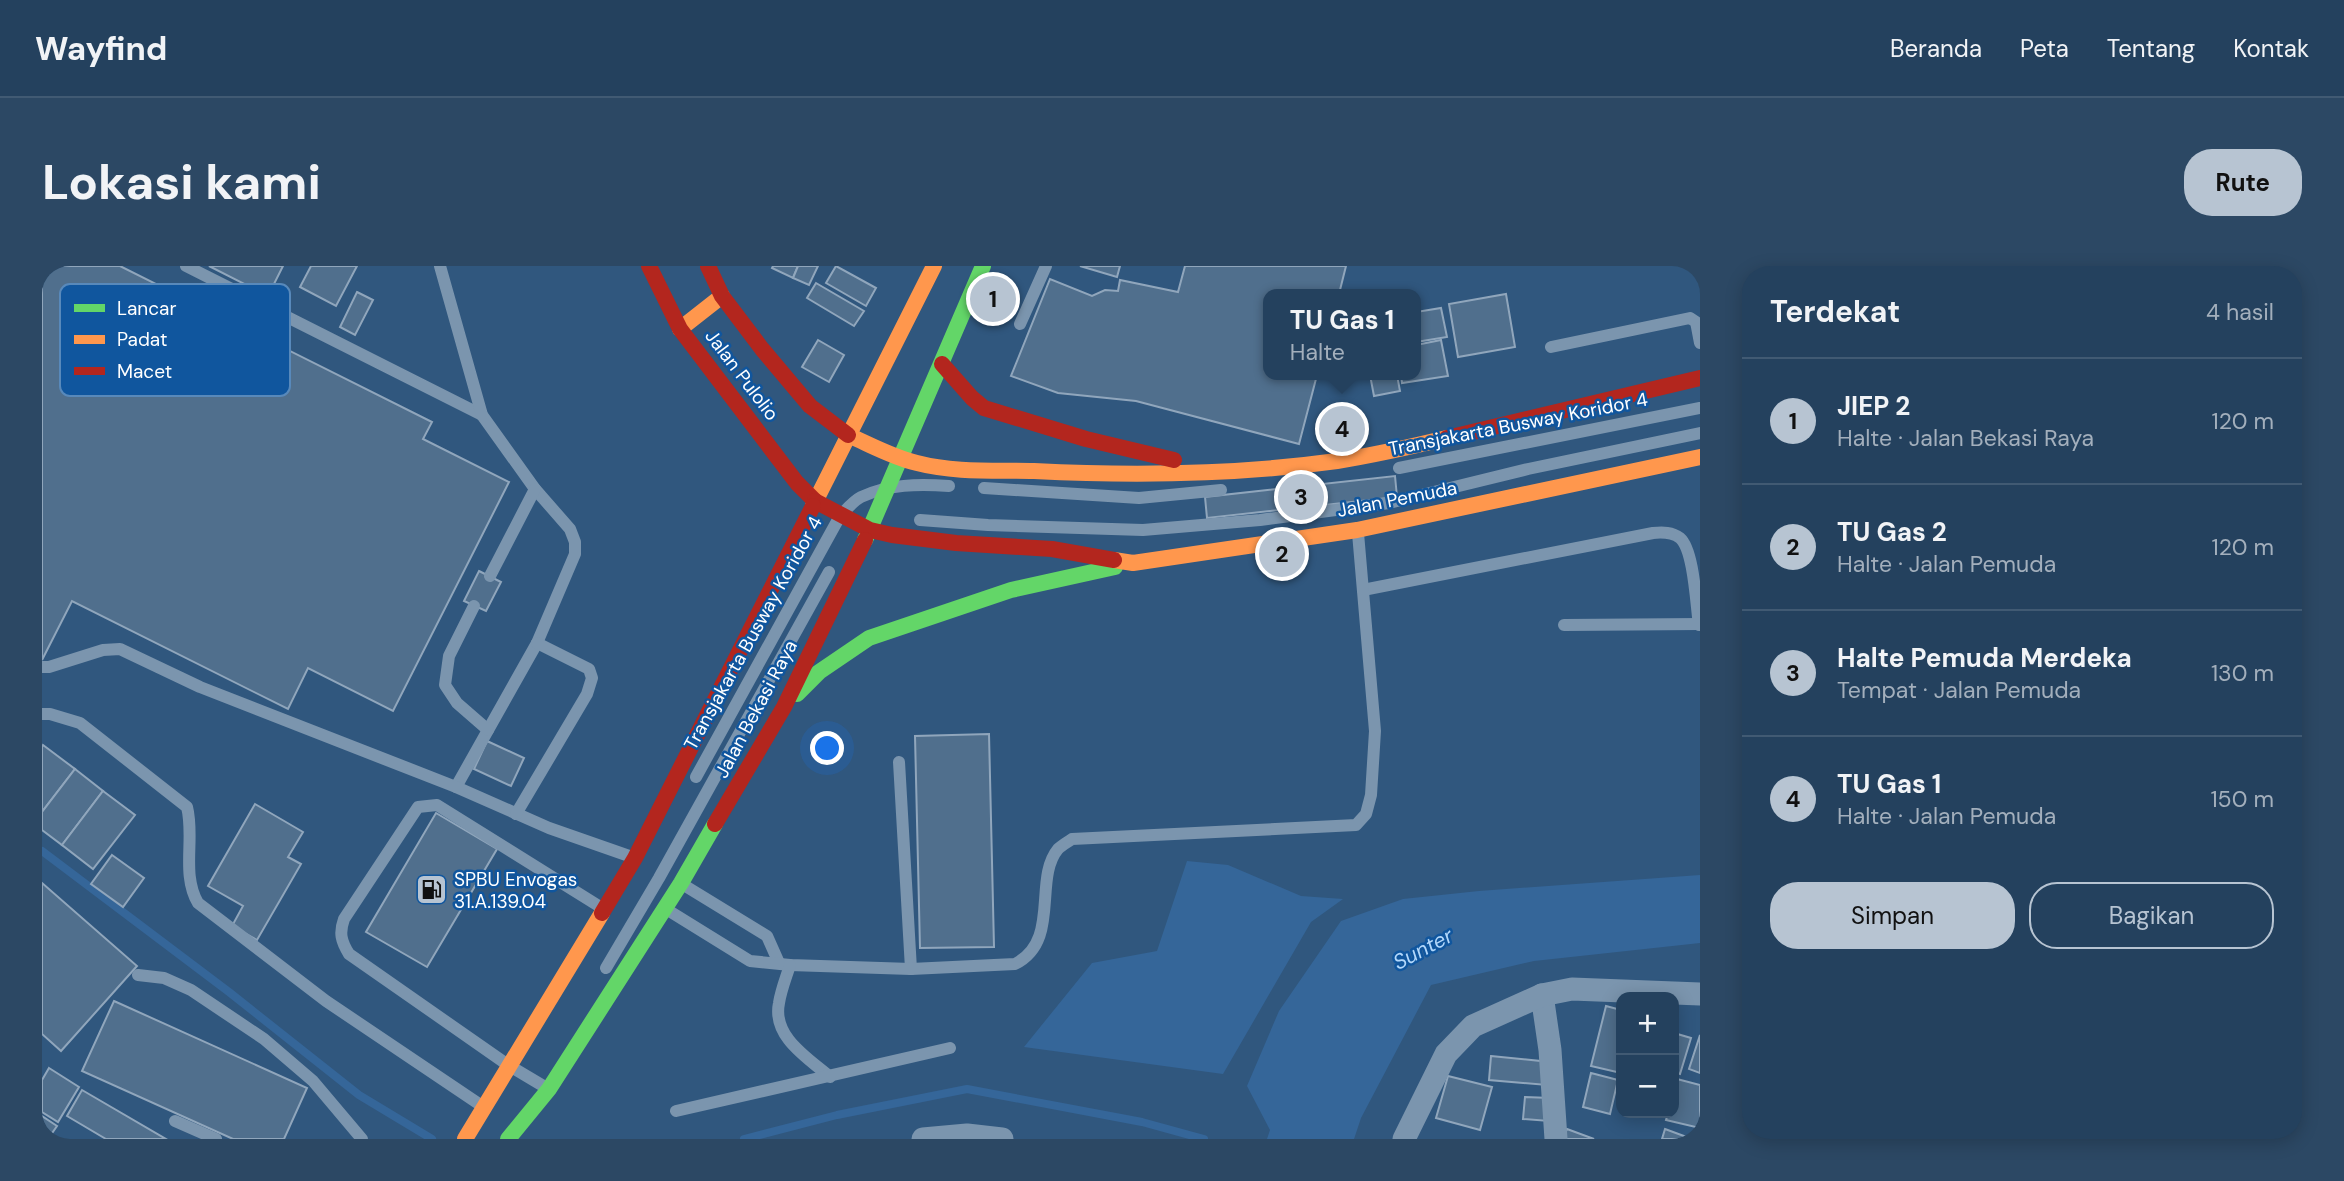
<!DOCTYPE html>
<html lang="id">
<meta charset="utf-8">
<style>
body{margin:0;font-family:"DM Sans",sans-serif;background:#2c4864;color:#f1f3f6}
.controls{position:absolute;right:21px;bottom:21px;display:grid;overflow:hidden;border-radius:14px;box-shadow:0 4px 18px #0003}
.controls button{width:63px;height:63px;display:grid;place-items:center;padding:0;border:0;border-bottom:2px solid #415a73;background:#24415e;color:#f1f3f6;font:35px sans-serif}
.you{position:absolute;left:786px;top:483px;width:24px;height:24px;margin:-18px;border:5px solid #fff;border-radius:50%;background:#1a73e8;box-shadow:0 0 0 10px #1a73e833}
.badge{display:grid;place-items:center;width:46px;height:46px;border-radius:50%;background:#b7c4d2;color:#111;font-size:23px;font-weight:700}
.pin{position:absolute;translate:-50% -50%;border:4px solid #fff;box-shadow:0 2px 7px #0006}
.popup{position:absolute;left:1221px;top:23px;width:158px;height:91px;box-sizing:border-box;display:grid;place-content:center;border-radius:14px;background:#24415e;filter:drop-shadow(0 2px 5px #0005);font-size:23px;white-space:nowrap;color:#a3afbc}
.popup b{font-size:26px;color:#f1f3f6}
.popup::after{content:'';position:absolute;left:50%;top:100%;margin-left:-14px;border:14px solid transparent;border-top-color:#24415e}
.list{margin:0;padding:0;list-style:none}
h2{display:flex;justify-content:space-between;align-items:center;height:91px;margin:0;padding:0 28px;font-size:30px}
h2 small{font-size:23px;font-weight:400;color:#a3afbc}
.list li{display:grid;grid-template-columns:46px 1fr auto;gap:21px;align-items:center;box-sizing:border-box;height:126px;padding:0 28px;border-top:2px solid #415a73}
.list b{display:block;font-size:26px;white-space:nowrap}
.list p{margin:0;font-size:23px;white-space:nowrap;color:#a3afbc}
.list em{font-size:23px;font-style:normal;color:#a3afbc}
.actions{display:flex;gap:14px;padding:21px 28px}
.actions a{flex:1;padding:16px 0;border:2px solid #b7c4d2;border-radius:28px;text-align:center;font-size:24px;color:#b7c4d2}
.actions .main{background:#b7c4d2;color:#111}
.map{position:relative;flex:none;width:1658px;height:873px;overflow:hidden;border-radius:28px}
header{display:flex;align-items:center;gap:42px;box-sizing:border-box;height:98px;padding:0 35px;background:#24415e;border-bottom:2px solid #415a73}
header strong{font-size:33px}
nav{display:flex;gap:38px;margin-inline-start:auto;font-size:24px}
.intro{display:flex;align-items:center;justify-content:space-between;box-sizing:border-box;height:168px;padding:0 42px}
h1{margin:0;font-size:49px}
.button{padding:18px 32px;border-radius:28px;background:#b7c4d2;color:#111;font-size:24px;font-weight:700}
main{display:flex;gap:42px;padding:0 42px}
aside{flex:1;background:#24415e;border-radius:28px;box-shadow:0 4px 18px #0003}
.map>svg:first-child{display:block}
.water{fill:#356699}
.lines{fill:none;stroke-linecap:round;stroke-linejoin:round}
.stream{stroke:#356699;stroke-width:8}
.building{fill:#506f8d;stroke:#90a6bc;stroke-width:2}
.lane{stroke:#7b95ae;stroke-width:12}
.street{stroke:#7b95ae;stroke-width:23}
.fast{stroke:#63d668;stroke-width:16}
.slow{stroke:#ff974d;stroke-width:16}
.jam{stroke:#b3261e;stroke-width:16}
.labels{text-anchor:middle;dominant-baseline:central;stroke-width:5;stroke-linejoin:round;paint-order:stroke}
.street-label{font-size:19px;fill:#fff;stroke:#10569e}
.poi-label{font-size:19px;fill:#fff;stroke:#10569e;text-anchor:start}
.water-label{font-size:21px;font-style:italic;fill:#b3d8fb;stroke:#10569e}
.key{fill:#10569e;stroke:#5889bb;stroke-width:2}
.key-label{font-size:19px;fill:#fff}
</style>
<header>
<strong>Wayfind</strong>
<nav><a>Beranda</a><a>Peta</a><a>Tentang</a><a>Kontak</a></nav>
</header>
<div class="intro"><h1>Lokasi kami</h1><a class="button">Rute</a></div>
<main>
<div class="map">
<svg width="1658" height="873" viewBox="0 0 1658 873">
<rect width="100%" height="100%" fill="#30577e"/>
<g class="water">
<path d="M 1145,595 L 1186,599 L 1259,630 L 1301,633 L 1269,656 L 1181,808 L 982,781 L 1050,697 L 1115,685 Z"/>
<path d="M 1658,609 L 1658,677 L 1492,695 L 1389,719 L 1319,852 L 1312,873 L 1225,873 L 1228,864 L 1205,820 L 1237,745 L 1299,655 L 1361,633 L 1437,625 Z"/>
</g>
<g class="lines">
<g class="stream">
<path d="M 0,585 L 187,726 L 317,829 L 390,873"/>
<path d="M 702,873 L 795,849 L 925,823 L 1100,856 L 1162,873"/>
</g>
</g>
<g class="building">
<path d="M 0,0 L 78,0 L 390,156 L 381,173 L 467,216 L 351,445 L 266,402 L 246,443 L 30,335 L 0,394 Z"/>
<path d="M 167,0 L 241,0 L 226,30 Z"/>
<path d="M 269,0 L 315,0 L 294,40 L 258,21 Z"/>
<path d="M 731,0 L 756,0 L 751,12 L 730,2 Z"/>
<path d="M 756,0 L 776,0 L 767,19 L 751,12 Z"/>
<path d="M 794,0 L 834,22 L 824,40 L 784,17 Z"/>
<path d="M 1038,0 L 1078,0 L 1075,11 Z"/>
<path d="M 1143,0 L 1304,0 L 1297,28 L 1226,28 L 1226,109 L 1275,109 L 1257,178 L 1094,135 L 1016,127 L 969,110 L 1008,13 L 1050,30 L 1063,24 L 1076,25 L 1078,14 L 1136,26 Z"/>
<path d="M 774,17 L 822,45 L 812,60 L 765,32 Z"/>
<path d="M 315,26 L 331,34 L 313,69 L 298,61 Z"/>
<path d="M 1464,28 L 1473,81 L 1416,91 L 1407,38 Z"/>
<path d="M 1399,42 L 1405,71 L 1374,76 L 1374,46 Z"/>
<path d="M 776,74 L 802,89 L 787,116 L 760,101 Z"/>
<path d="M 1399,74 L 1406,110 L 1360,117 L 1359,109 L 1374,109 L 1374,79 Z"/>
<path d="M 1328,109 L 1355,109 L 1358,125 L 1332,130 Z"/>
<path d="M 1353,210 L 1355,231 L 1165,252 L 1163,231 Z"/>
<path d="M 437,305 L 459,316 L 444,345 L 422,335 Z"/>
<path d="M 947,468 L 952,681 L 878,682 L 873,470 Z"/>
<path d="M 445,475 L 482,492 L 469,520 L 432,503 Z"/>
<path d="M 1,479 L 33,503 L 0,546 L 0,481 Z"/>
<path d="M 33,503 L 61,525 L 20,579 L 0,564 L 0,546 Z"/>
<path d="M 61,525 L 93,549 L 51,603 L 20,579 Z"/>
<path d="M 213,538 L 261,566 L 246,591 L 259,598 L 215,674 L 190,660 L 201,640 L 166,620 Z"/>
<path d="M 394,547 L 455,583 L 385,701 L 324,666 Z"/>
<path d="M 70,589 L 102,612 L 81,641 L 49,618 Z"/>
<path d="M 0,617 L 95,700 L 19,785 L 0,768 Z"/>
<path d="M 72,735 L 265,822 L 242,873 L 191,873 L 40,805 Z"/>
<path d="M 1564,740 L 1579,744 L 1579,807 L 1549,800 Z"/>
<path d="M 1632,767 L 1649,772 L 1638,808 L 1632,806 Z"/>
<path d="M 1658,769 L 1658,807 L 1647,803 Z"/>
<path d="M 1449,790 L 1508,796 L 1505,819 L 1447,814 Z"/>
<path d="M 7,802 L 37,821 L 16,856 L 0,846 L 0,814 Z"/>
<path d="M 1549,807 L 1576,814 L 1568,848 L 1541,841 Z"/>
<path d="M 1406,810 L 1450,821 L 1438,864 L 1394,852 Z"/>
<path d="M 1635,813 L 1658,819 L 1658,862 L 1624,854 L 1626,847 L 1632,847 L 1632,825 Z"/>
<path d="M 40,824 L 124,873 L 64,873 L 25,850 Z"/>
<path d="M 1483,831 L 1508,832 L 1507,855 L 1481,853 Z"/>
<path d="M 0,850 L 15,860 L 6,873 L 0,873 Z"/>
<path d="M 1525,863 L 1552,873 L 1521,873 Z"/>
<path d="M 1623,863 L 1650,873 L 1620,873 Z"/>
</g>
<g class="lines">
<g class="lane">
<path d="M 144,0 L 440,149"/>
<path d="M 398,0 L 440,149 L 493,223 L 528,263 L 533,276 L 533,288 L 495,377 L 414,521"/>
<path d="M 978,58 L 1004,0"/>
<path d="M 1509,81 L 1648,52 L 1654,56 L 1658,77"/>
<path d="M 1357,202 L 1658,142"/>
<path d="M 942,222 L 1097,232 L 1179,224"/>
<path d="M 878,254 L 946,259 L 1101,264 L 1218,254 L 1347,237 L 1486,203 L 1658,167"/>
<path d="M 448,310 L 493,223"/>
<path d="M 1321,324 L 1611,267 C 1621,266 1630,266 1638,272 C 1652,284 1654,339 1657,359"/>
<path d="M 432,340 L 407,390 L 403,419 L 415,437 L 446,464"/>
<path d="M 1522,359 L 1658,358"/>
<path d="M 0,401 L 7,401 L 61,384 L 78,383 L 158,421 L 414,521 L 507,562 L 590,591"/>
<path d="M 0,448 L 8,448 L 38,457 L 145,541 C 153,572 139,608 156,637 L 284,735 L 440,840"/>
<path d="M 857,496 L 869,703"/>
<path d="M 654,511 L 798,250 C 804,244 811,235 819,231 C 846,218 877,218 907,220"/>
<path d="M 474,548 L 545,428 L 550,412 L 547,403 L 495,377"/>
<path d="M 640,618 L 725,670 L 737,697"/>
<path d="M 624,643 L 708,695 L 748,699 L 869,703 L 973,698 C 1019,675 991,613 1016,583 C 1020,579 1026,576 1030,573 L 1314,559 L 1324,548 L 1329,529 L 1333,465 L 1316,267"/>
<path d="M 748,699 C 744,712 739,724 737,737 C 730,771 766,792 788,811"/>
<path d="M 564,702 L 617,612 L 787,306"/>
<path d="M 96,709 L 122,712 L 149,724 L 222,773 L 271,815 L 320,873"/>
<path d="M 503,821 L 466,799 L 307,688 C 299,675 297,667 302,653 L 376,541 L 395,539 L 560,642"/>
<path d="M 634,845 L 908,782"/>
<path d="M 133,855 L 174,873"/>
</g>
<g class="street">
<path d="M 1500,729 L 1508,784 L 1514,873"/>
<path d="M 881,873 L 925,869 L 960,873"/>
<path d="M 1362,873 L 1404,788 L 1431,760 L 1500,729 L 1530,723 L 1658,728"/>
</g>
<g class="fast">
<path d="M 823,274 L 941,0"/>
<path d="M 755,428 L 777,406 L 827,372 L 969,324 L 1073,301"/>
<path d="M 466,873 L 507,823 L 639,617 L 673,558"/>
</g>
<g class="slow">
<path d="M 638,63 L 680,30"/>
<path d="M 806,169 C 829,179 850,191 875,197 C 913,207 953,204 992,205 C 1093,210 1194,209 1295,195 C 1332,189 1368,181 1405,172"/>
<path d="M 771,240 L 892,0"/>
<path d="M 1072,294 L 1091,297 L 1315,264 L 1658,191"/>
<path d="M 423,873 L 560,647"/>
</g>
<g class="jam">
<path d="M 607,0 L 638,63 L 755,217 L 773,235"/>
<path d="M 666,0 L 680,30 L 720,83 L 768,140 L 806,169"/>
<path d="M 900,98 L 930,132 L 942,142 L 1044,173 L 1132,194"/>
<path d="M 1405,172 L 1658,112"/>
<path d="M 773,235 L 828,264 L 850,269 L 914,277 L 1010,283 L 1072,294"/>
<path d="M 673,558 L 742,441 L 823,274"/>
<path d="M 560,647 L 593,592 L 771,240"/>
</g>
</g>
<defs>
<symbol id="fuel-square" viewBox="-11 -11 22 22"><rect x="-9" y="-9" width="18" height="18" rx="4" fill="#b7c4d2" stroke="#10569e"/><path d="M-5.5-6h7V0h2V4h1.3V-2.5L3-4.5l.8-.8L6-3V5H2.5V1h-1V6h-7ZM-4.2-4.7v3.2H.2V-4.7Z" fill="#111"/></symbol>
</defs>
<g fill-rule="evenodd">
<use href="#fuel-square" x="372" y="606" width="35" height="35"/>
</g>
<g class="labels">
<g class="street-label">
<text transform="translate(700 109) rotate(53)">Jalan Pulolio</text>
<text transform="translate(1476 158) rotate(-11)">Transjakarta Busway Koridor 4</text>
<text transform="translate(1355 233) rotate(-11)">Jalan Pemuda</text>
<text transform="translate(711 367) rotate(-61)">Transjakarta Busway Koridor 4</text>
<text transform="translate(714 443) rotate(-62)">Jalan Bekasi Raya</text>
</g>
<g class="poi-label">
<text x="412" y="613">SPBU Envogas<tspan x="412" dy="22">31.A.139.04</tspan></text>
</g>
<g class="water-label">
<text transform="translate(1381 683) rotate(-28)">Sunter</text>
</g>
</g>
<rect x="18" y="18" width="230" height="112" rx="10" class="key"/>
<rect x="32" y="38" width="31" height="8" fill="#63d668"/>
<rect x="32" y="69" width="31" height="9" fill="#ff974d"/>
<rect x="32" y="101" width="31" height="8" fill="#b3261e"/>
<g class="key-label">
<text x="75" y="49">Lancar</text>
<text x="75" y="80">Padat</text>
<text x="75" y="112">Macet</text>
</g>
</svg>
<div class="controls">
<button>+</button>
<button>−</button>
</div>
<div class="you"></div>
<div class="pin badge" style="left:951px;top:33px">1</div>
<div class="pin badge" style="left:1240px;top:288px">2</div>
<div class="pin badge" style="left:1259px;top:231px">3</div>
<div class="pin badge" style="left:1300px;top:163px">4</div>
<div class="popup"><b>TU Gas 1</b>Halte</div>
</div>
<aside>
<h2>Terdekat<small>4 hasil</small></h2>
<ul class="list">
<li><span class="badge">1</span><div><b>JIEP 2</b><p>Halte · Jalan Bekasi Raya</p></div><em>120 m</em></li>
<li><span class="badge">2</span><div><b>TU Gas 2</b><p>Halte · Jalan Pemuda</p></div><em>120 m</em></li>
<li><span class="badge">3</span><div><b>Halte Pemuda Merdeka</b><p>Tempat · Jalan Pemuda</p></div><em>130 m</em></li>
<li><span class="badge">4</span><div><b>TU Gas 1</b><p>Halte · Jalan Pemuda</p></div><em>150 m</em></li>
</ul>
<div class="actions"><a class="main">Simpan</a><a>Bagikan</a></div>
</aside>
</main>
